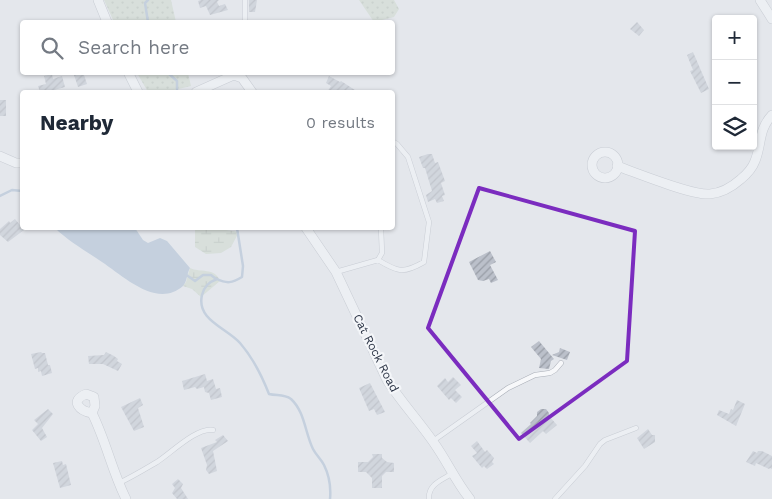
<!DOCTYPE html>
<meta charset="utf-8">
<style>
body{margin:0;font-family:"Work Sans",sans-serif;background:#f6f6f7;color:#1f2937}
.controls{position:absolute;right:15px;top:15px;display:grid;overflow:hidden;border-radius:5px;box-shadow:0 1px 4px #0004}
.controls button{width:45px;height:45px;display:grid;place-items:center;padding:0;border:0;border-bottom:1px solid #e0e1e3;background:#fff;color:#1f2937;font:25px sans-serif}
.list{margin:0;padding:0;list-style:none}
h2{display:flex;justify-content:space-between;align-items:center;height:65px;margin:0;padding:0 20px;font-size:21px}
h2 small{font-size:16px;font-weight:400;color:#747a83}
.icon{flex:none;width:28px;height:28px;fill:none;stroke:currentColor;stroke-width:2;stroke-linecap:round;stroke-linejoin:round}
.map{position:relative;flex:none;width:772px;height:499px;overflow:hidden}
.search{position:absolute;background:#fff;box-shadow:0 1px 4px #0004;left:20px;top:20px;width:375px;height:55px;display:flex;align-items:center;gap:12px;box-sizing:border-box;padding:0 18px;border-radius:5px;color:#747a83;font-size:19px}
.panel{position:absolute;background:#fff;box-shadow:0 1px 4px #0004;left:20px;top:90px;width:375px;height:140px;border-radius:5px}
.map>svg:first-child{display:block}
.wetland{fill:url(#wetland-marsh)}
.park{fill:url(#park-dots)}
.water{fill:#9fb4cc}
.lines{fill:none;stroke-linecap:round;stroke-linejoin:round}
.stream{stroke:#9fb4cc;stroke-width:2.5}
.building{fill:url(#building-hatch)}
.service-casing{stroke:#a9aeb7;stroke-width:5.5}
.minor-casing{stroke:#a9aeb7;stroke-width:10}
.service{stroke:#f7f8fa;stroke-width:4.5}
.minor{stroke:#f7f8fa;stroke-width:9}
.marked{fill:none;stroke:#7b2cbf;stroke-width:4;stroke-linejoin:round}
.labels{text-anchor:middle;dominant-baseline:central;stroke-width:4.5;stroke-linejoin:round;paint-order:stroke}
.street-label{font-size:12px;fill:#2b3445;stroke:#f4f6f9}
</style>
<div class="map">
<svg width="772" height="499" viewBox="0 0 772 499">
<defs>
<pattern id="wetland-marsh" width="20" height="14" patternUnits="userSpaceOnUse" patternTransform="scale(1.25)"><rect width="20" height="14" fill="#c9d6c5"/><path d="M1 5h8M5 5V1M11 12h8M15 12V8" fill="none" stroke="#adb8ab"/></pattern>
<pattern id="park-dots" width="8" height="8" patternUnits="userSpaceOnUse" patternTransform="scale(1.25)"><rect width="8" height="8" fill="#c9d6c5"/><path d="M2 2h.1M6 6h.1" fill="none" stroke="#adb8ab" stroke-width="1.8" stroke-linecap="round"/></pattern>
<pattern id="building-hatch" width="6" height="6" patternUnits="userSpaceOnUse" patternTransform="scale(1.25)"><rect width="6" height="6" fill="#bbc0ca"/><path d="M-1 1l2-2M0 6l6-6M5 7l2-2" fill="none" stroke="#989da6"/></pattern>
</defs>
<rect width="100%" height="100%" fill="#e4e7ec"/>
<g class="wetland">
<path d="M 195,228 L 213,228 L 239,232 L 231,247 L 221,253 L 206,254 L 195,247 Z"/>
<path d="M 190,268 C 200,273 215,267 220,281 L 201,297 L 192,289 L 183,286 L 186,282 Z"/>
</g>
<g class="park">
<path d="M 104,0 L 171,0 L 176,22 L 114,22 Z"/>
<path d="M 359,0 L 394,0 L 399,9 L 394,17 L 374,22 Z"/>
<path d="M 137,73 L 188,73 L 191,86 L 174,90 L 171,92 L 148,92 Z"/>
</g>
<path class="water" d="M 55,228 L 135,228 L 143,240 L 148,243 L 160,238 L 167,241 L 190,268 C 187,273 187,282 183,286 C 157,309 123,276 102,262 C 86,251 68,241 55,228 Z"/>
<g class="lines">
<g class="stream">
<path d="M 148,22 L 145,3 L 148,0"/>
<path d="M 167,72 L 177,81 L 177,92"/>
<path d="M 0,196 L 12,190 L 22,191"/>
<path d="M 237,228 L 243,266 L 242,277 C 232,283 227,284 217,279 C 209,282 204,286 202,295 C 196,320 227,328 240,343 C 253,358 262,376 269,394 C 277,396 284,394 291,399 C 305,412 305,433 313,449 C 316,455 321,459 324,465 C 329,475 331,488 330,499"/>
<path d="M 185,274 L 195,281 L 203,275 L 211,275 L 216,279"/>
</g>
</g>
<g class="building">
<path d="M 201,0 L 219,0 L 217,2 L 219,6 L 225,4 L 228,10 L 210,15 L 206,6 L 200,8 L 198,1 Z"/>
<path d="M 249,0 L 257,0 L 255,12 L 249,12 Z"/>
<path d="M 637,22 L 644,30 L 639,36 L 630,29 Z"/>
<path d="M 693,52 L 709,89 L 701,93 L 690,71 L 693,70 L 687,55 Z"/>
<path d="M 80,72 L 83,72 L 87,84 L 78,87 L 74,75 Z"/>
<path d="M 52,74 L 53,79 L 62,76 L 65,87 L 47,92 L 40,92 L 38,86 L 46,84 L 44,76 Z"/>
<path d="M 329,76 L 340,82 L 341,81 L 358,92 L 327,92 L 331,86 L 326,83 Z"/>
<rect x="0" y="100" width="6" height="16"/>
<path d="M 428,154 L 432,154 L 435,163 L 438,162 L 445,181 L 441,183 L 445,195 L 442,196 L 444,201 L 437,203 L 435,199 L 428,202 L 426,195 L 432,191 L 425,168 L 423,168 L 419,157 Z"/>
<path d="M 15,219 L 24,230 L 8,242 L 0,235 L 0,229 L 9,221 L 10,223 Z"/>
<path d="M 490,251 L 496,262 L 490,265 L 498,280 L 491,283 L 489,279 L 483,281 L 478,280 L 469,262 Z"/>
<path d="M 539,341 L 554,359 L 551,361 L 549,369 L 539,368 L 541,359 L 531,347 Z"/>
<path d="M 560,348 L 570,352 L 567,360 L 552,355 L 559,352 Z"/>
<path d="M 41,352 L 42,353 L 45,353 L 48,365 L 50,365 L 52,373 L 42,376 L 41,371 L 38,372 L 38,368 L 35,369 L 31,354 Z"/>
<path d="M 106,352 L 114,356 L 118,359 L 117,361 L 122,364 L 118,371 L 103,364 L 89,364 L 88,356 L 104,355 Z"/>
<path d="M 205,374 L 207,381 L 213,379 L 216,389 L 220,388 L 222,397 L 211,400 L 209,393 L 205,392 L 204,387 L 197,389 L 195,387 L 184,390 L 182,381 Z"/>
<path d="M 453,377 L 461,385 L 455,390 L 462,397 L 456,403 L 451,398 L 449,400 L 437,386 L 445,378 L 448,382 Z"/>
<path d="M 370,383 L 385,412 L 377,415 L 374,409 L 369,411 L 359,388 Z"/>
<path d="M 140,398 L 143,405 L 138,408 L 144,427 L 134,431 L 121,407 Z"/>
<path d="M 737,400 L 745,404 L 736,426 L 717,415 L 719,410 L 729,414 L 731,409 L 733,410 Z"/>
<path d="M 48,409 L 53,414 L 42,428 L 47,437 L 41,441 L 32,430 L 38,424 L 34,420 Z"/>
<path d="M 541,409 L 546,409 L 549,413 L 549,416 L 557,425 L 546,434 L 543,431 L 530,443 L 521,433 L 531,424 L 530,423 L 537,416 L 537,412 Z"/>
<path d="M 648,429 L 652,435 L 655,435 L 655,442 L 644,449 L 637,438 Z"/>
<path d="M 223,435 L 228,441 L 213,451 L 217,471 L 209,474 L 206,470 L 207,465 L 201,448 L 217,442 L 215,440 Z"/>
<path d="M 477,441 L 485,452 L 487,450 L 494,458 L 492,462 L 494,464 L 487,469 L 484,466 L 482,468 L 472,456 L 477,453 L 471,446 Z"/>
<path d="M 753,451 L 757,453 L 758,451 L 762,451 L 772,456 L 772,469 L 770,468 L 769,469 L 756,463 L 755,466 L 746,462 Z"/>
<path d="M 372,454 L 382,454 L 382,458 L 387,462 L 394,463 L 394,472 L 386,472 L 382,476 L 382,488 L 372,488 L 372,478 L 366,472 L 358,472 L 358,462 L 368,462 L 373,457 Z"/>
<path d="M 62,461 L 63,465 L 66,464 L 71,485 L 60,488 L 53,463 Z"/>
<path d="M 178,479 L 183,484 L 181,488 L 188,499 L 177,499 L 172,493 L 175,488 L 172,484 Z"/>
</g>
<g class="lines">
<defs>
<g id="service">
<path d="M 245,22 L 245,0"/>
<path d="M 378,260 L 382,253 L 381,228"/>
<path d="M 336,272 L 378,260 C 398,272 403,274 424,262 L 429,222 L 408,157 L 397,144 L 392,141"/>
<path d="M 433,441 L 508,388 L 535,375 L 550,373 L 555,370 L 561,363"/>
<path d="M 119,483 C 132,477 145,469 157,462 C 171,453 197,427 213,430"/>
<path d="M 429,499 C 428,484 442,480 453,473"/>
<path d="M 555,499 L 585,466 L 600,444 L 605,440 L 636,428"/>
</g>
<g id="minor">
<path d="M 98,0 L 107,22"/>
<path d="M 760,0 L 772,19"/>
<path d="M 128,72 L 138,92"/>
<path d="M 196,92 L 234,75 L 242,78 L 252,92"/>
<circle cx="605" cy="165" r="13"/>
<path d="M 0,156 L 16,163 L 22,163"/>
<path d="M 617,166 C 637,173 693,196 710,194 C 721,193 732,187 741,179 C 747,174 752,169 755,161 C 762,144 758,130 772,115"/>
<path d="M 306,228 L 336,272 L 387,380 C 401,402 419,421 434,443 C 447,461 456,482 470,499"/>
<path d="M 92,413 C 80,411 69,401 86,394 L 94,397 L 95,406 L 92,413 C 106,441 112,471 126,499"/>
</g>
</defs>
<use href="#service" class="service-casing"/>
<use href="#minor" class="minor-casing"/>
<use href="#service" class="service"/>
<use href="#minor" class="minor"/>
</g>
<path d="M0 0H772V499H0ZM 479,188 L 635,231 L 627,361 L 519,439 L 428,328 Z" fill="#e4e7ec" fill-opacity=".55" fill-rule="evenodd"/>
<path class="marked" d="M 479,188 L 635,231 L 627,361 L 519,439 L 428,328 Z"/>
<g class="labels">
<g class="street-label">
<text transform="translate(376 353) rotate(63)">Cat Rock Road</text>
</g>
</g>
</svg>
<div class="controls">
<button>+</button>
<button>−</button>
<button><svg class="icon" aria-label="layers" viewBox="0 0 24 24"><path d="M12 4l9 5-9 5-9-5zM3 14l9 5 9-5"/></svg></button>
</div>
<div class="search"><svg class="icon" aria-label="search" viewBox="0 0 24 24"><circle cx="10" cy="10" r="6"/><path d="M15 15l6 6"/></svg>Search here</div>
<section class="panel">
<h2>Nearby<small>0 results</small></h2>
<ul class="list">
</ul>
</section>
</div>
